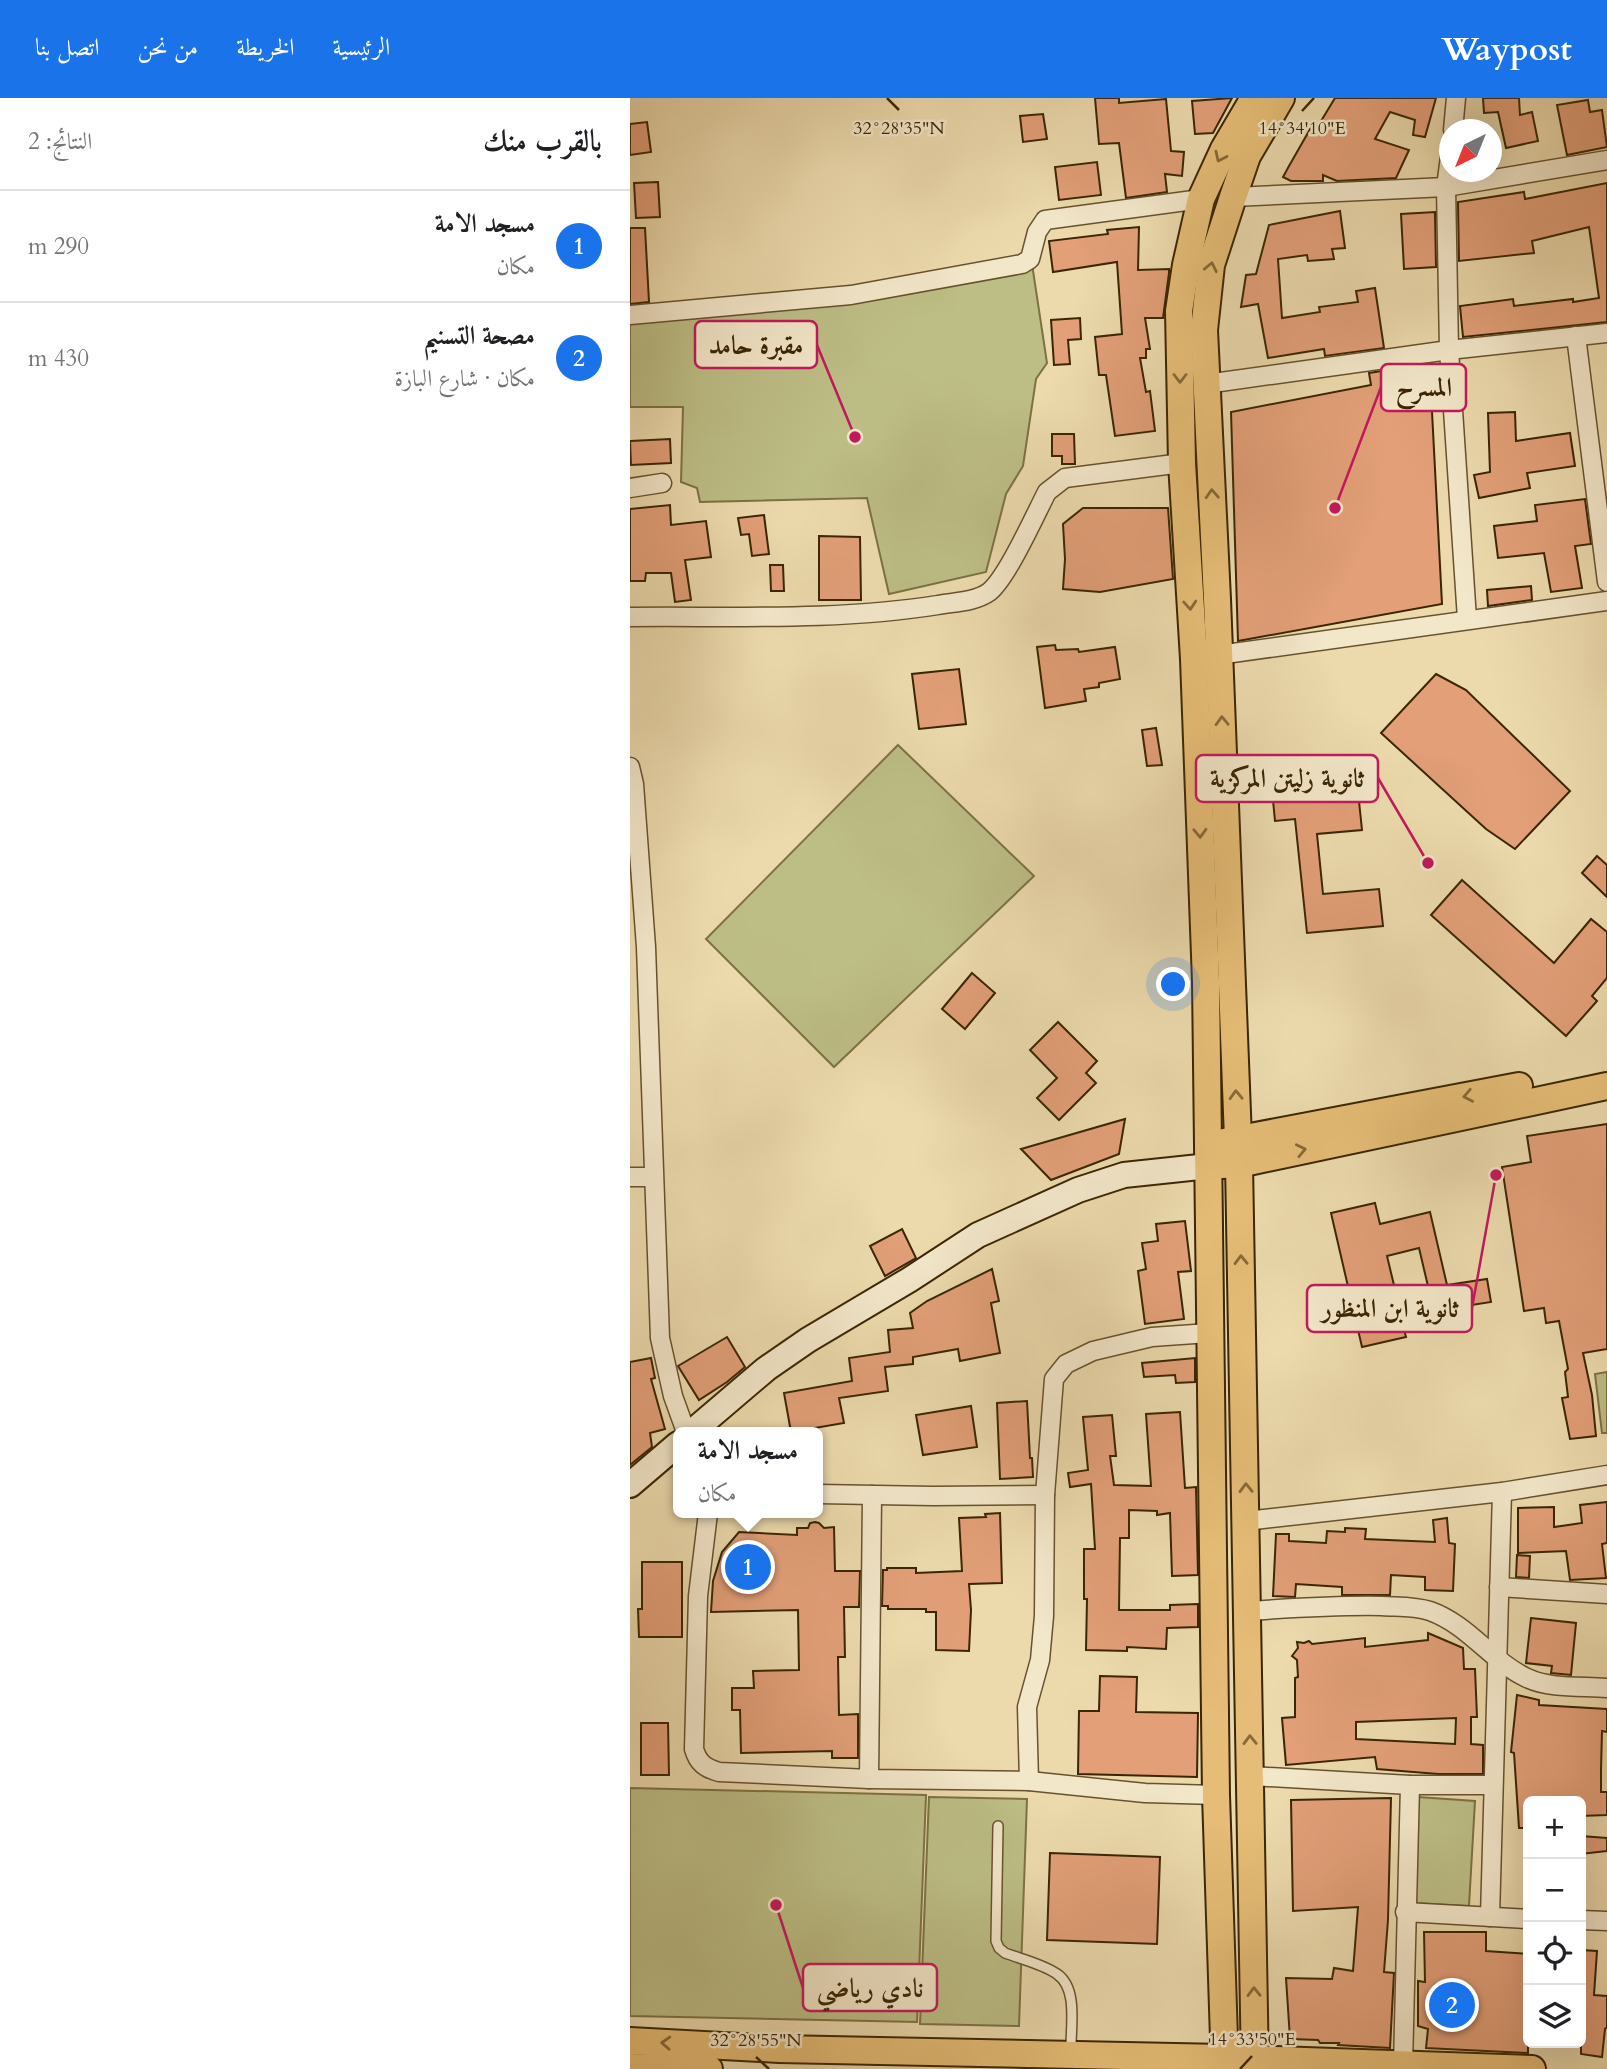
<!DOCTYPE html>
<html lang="ar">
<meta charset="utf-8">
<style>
body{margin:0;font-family:Cardo,Amiri,serif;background:#f6f6f6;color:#202124;direction:rtl}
.controls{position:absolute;right:21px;bottom:21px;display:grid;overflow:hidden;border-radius:10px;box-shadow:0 7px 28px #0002}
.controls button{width:63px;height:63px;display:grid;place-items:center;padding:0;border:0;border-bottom:2px solid #e0e0e0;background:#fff;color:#202124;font:35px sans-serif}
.compass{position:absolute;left:809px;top:21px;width:63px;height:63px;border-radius:50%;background:#fff;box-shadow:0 7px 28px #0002;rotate:223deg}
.you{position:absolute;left:544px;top:887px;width:24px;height:24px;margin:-18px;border:5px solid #fff;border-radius:50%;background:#1a73e8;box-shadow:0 0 0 10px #1a73e833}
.badge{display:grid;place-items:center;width:46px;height:46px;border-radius:50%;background:#1a73e8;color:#fff;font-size:23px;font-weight:700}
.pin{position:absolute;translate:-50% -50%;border:4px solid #fff;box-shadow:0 2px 7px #0006}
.popup{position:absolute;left:43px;top:1329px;width:150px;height:91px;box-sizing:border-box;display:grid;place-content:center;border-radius:10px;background:#fff;filter:drop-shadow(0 2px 5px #0005);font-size:23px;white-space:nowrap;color:#757577}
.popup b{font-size:26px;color:#202124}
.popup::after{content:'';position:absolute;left:50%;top:100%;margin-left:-14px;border:14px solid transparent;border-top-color:#fff}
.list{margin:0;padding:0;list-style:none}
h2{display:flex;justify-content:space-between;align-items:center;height:91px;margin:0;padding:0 28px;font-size:30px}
h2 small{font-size:23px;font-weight:400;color:#757577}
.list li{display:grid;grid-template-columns:46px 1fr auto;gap:21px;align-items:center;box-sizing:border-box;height:112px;padding:0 28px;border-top:2px solid #e0e0e0}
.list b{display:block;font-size:26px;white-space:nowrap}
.list p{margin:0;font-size:23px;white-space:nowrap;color:#757577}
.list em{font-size:23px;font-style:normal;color:#757577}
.icon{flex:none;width:38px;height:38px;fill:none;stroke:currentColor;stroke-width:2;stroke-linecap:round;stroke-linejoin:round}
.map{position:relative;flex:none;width:977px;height:1971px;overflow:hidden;direction:ltr}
header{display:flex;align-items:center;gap:42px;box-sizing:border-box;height:98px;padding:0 35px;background:#1a73e8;color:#fff}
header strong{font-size:33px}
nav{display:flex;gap:38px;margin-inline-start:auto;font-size:24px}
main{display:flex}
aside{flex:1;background:#fff}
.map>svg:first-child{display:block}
.green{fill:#bdbe86;stroke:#7c7244;stroke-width:2}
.building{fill:#e29f78;stroke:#3b2503;stroke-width:2;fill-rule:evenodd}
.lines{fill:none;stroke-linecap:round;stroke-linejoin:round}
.lane-casing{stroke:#67522e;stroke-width:12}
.street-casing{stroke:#67522e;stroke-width:21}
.secondary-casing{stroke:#3b2503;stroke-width:28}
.primary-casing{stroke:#3b2503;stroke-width:30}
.lane{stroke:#f3e7ca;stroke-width:9}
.street{stroke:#f3e7ca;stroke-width:18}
.secondary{stroke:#f3e7ca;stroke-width:24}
.primary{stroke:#e6bd76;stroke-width:26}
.oneway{stroke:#886937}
.ticks{fill:none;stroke:#3b2503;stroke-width:2.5}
.ticks-label{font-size:18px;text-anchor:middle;fill:#3b2503;stroke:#f3e7ca;stroke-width:5;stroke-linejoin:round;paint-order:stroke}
.leader{fill:none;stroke:#c2185b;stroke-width:2.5}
.callout-dot{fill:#c2185b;stroke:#f3e7ca;stroke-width:2.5}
.callout{fill:#f3e7ca;stroke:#c2185b;stroke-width:2.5}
.callout-label{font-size:26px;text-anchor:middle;font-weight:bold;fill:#3b2503}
</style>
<header>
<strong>Waypost</strong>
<nav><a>الرئيسية</a><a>الخريطة</a><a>من نحن</a><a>اتصل بنا</a></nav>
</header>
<main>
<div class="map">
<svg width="977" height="1971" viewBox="0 0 977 1971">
<rect width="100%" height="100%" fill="#ecdaad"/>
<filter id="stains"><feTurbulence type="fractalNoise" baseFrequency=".00286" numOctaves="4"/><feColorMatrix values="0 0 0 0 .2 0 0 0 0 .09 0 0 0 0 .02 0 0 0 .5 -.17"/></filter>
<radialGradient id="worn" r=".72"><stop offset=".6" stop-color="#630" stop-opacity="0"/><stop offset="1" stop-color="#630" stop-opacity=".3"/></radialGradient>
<g class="green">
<path d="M 402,166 L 417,265 L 406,281 L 393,368 L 376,396 L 356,474 L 259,496 L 237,400 L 70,404 L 67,390 L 51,384 L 53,309 L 0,309 L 0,214 L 213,200 Z"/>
<path d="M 268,647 L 404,778 L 204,969 L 76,841 Z"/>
<path d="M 977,1274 L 977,1335 L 972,1335 L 965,1276 Z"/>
<path d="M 0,1690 L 296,1697 L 287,1924 L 0,1918 Z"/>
<path d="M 299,1699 L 397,1701 L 389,1928 L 290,1926 Z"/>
<path d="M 788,1699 L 845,1703 L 839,1808 L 782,1805 Z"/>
</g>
<g class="building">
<path d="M 465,0 L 489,0 L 489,5 L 536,1 L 541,53 L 554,54 L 552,78 L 535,76 L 537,94 L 496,100 L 489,45 L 469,46 Z"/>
<path d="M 602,0 L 583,35 L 565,36 L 562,3 Z"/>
<path d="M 705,0 L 806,0 L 795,39 L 783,37 L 785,22 L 760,14 L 745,41 L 779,52 L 766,80 L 707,83 L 693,77 L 693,83 L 661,83 L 653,79 L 659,68 L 683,26 L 688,28 Z"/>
<path d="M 853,0 L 889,0 L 890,17 L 902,14 L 908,43 L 876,50 L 868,14 L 854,15 Z"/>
<path d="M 958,2 L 960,14 L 972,12 L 977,49 L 937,57 L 927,7 Z"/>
<path d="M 413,16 L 417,41 L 393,44 L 390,18 Z"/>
<path d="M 17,24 L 21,54 L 0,57 L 0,26 Z"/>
<path d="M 467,64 L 471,97 L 429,102 L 425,69 Z"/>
<path d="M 28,84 L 30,119 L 6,120 L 4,85 Z"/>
<path d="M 977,85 L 977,224 L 833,239 L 830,208 L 883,201 L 884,208 L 943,201 L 943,204 L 969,200 L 959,129 L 902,143 L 904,155 L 829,163 L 828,104 L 894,94 L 895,101 Z"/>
<path d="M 710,113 L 715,150 L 702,151 L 704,161 L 678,163 L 677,157 L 648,161 L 652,220 L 690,214 L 689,209 L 728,204 L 726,193 L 745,190 L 754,250 L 695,258 L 694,251 L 638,260 L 628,206 L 611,209 L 616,177 L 626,176 L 639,127 Z"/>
<path d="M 805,114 L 806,169 L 774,171 L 771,116 Z"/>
<path d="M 509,129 L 508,172 L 539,171 L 539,175 L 533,220 L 515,220 L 520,251 L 516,251 L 516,260 L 510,260 L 516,294 L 520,293 L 525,333 L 485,338 L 476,277 L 469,277 L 465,239 L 492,236 L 487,164 L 423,174 L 419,143 L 478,136 L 477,132 Z"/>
<path d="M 0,130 L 15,130 L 19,204 L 0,206 Z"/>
<path d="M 450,220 L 451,241 L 438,242 L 440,266 L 424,267 L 421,222 Z"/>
<path d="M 758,272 L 759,283 L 800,275 L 812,506 L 608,543 L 601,314 L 741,287 L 739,275 Z"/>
<path d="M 885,314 L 886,343 L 940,335 L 945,368 L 897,375 L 900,390 L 849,400 L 844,377 L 860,374 L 858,315 Z"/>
<path d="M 422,336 L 444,336 L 445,366 L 432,366 L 432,358 L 422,358 Z"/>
<path d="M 40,341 L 41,365 L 1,367 L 0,343 Z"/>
<path d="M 955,401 L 961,446 L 945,448 L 952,490 L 921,494 L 914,455 L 868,460 L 864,428 L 907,423 L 905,407 Z"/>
<path d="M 40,407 L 41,427 L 76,423 L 81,459 L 55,462 L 61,502 L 45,504 L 41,475 L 16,475 L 15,483 L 0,483 L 0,411 Z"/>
<path d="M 453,410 L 538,410 L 543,481 L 470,494 L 433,491 L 435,461 L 433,426 Z"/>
<path d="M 134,417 L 139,456 L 122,458 L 119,436 L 111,437 L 108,420 Z"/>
<path d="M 189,438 L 230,439 L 231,502 L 189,502 Z"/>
<path d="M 140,467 L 153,467 L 154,493 L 141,493 Z"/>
<path d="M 901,488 L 902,502 L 858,508 L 857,492 Z"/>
<path d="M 425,547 L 426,552 L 448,551 L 449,554 L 485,549 L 490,581 L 469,585 L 469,589 L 454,591 L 456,603 L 415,610 L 407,549 Z"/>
<path d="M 329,571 L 336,626 L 289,631 L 282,576 Z"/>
<path d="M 806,576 L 836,592 L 940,693 L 885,751 L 856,731 L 751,635 Z"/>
<path d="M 526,630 L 532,667 L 517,668 L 512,632 Z"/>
<path d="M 727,684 L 732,732 L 687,736 L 693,796 L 749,791 L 753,828 L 677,835 L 665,721 L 645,723 L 642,692 Z"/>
<path d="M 967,758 L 977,767 L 977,799 L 952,775 Z"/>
<path d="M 832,782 L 924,865 L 961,821 L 977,834 L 977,880 L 962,898 L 967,903 L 936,938 L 801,817 Z"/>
<path d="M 342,875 L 365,895 L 335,931 L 312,911 Z"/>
<path d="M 428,924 L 467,963 L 456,975 L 466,985 L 429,1022 L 407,1000 L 427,980 L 400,952 Z"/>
<path d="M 495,1021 L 489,1056 L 421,1082 L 391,1051 Z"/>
<path d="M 977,1026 L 977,1251 L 953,1255 L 962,1297 L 966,1338 L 940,1341 L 932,1300 L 938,1299 L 935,1274 L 938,1271 L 929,1223 L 916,1225 L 914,1210 L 894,1213 L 872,1069 L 901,1064 L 897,1038 Z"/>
<path d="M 745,1105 L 750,1126 L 800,1114 L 817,1187 L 857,1181 L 861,1204 L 822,1210 L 823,1213 L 772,1224 L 776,1239 L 732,1249 L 701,1115 ZM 789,1150 L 801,1201 L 769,1208 L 757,1158 Z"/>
<path d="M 555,1123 L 561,1173 L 548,1174 L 554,1221 L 515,1226 L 508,1173 L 516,1171 L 512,1145 L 528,1143 L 526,1126 Z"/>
<path d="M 272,1131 L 286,1160 L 255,1178 L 240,1148 Z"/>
<path d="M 362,1171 L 369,1203 L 361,1205 L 370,1255 L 330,1263 L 328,1251 L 283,1259 L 283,1266 L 255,1269 L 258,1293 L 209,1300 L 214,1325 L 161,1334 L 154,1295 L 222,1283 L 219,1260 L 260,1254 L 258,1232 L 283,1230 L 280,1215 L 297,1203 Z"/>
<path d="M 97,1239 L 115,1269 L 97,1284 L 69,1302 L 48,1268 Z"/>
<path d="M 21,1260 L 25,1280 L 21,1281 L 35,1331 L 20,1335 L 22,1349 L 0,1367 L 0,1264 Z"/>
<path d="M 565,1260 L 565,1284 L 546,1285 L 545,1277 L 514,1279 L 512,1265 Z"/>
<path d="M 397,1303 L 400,1360 L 402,1360 L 403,1379 L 370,1381 L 367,1305 Z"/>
<path d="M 341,1308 L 347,1349 L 293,1357 L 286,1317 Z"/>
<path d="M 550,1314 L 555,1390 L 566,1389 L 568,1477 L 542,1478 L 540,1415 L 527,1417 L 527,1413 L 499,1412 L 499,1440 L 490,1440 L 489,1512 L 540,1512 L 540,1507 L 568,1506 L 568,1529 L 537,1530 L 536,1551 L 497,1549 L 497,1553 L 456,1552 L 457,1501 L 454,1501 L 454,1451 L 465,1451 L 461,1386 L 440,1389 L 438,1375 L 458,1372 L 453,1319 L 482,1317 L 486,1358 L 480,1358 L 484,1387 L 521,1388 L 516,1316 Z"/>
<path d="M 977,1404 L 977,1445 L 972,1446 L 976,1480 L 940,1482 L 936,1453 L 888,1455 L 888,1410 L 924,1409 L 924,1429 L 952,1425 L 950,1407 Z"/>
<path d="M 370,1415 L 372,1485 L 339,1486 L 341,1512 L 339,1553 L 306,1552 L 306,1514 L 296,1514 L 296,1511 L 258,1511 L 258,1508 L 252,1508 L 253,1472 L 257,1472 L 257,1470 L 286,1470 L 286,1475 L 332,1473 L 329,1420 L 356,1419 L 355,1416 Z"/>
<path d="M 817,1420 L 819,1445 L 825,1446 L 823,1493 L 795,1492 L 795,1479 L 761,1477 L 760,1497 L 712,1497 L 712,1489 L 666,1486 L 665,1499 L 643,1498 L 646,1436 L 659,1436 L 659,1443 L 696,1445 L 697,1433 L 715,1434 L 715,1430 L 736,1431 L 735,1441 L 805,1444 L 803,1422 Z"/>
<path d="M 185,1424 L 189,1425 L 194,1430 L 204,1429 L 205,1473 L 230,1473 L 229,1509 L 214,1509 L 215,1559 L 208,1559 L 209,1617 L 228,1616 L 228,1660 L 202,1660 L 202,1653 L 111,1655 L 110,1612 L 102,1612 L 102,1590 L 124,1590 L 123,1573 L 169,1572 L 168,1512 L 81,1514 L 83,1483 L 92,1454 L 109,1434 L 167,1437 L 167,1430 L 178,1430 L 180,1425 Z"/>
<path d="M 887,1457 L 900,1458 L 899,1480 L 886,1479 Z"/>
<path d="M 12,1464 L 52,1464 L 52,1539 L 9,1539 L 8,1511 L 12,1511 Z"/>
<path d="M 901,1520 L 946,1525 L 941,1577 L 921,1575 L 922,1568 L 896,1565 Z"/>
<path d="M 798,1535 L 833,1550 L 834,1571 L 845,1571 L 847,1619 L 841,1619 L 841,1646 L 853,1647 L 853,1676 L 808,1676 L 747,1671 L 745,1659 L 656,1667 L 652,1620 L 665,1619 L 665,1580 L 668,1579 L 667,1562 L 662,1558 L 668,1550 L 667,1544 L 674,1545 L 679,1543 L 682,1546 L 735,1540 L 735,1549 L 798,1542 ZM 826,1620 L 825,1646 L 726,1641 L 726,1624 Z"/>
<path d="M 470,1578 L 507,1579 L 506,1614 L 568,1615 L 567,1679 L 448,1676 L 449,1613 L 469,1613 Z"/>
<path d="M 887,1597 L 909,1602 L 909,1607 L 977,1611 L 977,1634 L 972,1633 L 971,1672 L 971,1694 L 977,1694 L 977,1717 L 951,1718 L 951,1703 L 898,1703 L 898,1730 L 889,1730 L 884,1655 L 881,1654 Z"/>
<path d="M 11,1625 L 38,1625 L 39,1677 L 11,1677 Z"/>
<path d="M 761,1700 L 758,1822 L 754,1874 L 764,1875 L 760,1950 L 708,1947 L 709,1945 L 690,1945 L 688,1942 L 660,1941 L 656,1880 L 702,1881 L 704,1870 L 723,1873 L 728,1809 L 663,1813 L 661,1702 Z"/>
<path d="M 951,1738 L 977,1740 L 977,1753 L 951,1756 Z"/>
<path d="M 420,1755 L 530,1759 L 527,1846 L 417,1842 Z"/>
<path d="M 794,1834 L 856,1834 L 856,1853 L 898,1856 L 898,1955 L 796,1950 L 798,1931 L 788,1928 L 788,1883 L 795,1884 Z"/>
<path d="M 951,1852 L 967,1853 L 964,1897 L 977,1898 L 977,1929 L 975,1931 L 972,1959 L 951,1956 Z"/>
</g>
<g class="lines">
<defs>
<path id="lane" d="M 368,1728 L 366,1843 L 369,1850 L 375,1855 C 391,1861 413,1866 427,1876 C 449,1891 440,1931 441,1955"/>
<g id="street">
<path d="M 823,32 L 826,0"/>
<path d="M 820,59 L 816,89 L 819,252 L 837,521"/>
<path d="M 603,99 L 816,89 L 977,62"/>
<path d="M 0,217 L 221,197 L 392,166 L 400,161 L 407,134 L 415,122 L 571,101"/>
<path d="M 946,238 L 977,484"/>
<path d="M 576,286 L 819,252 L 977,235"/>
<path d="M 0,390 L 32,385"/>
<path d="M 0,519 C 102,518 207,523 308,507 C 324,504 345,504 359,494 C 377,480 405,417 417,394 L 435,380 L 552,365"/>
<path d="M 581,558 L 977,503"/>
<path d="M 0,669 L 4,686 L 16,849 L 30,1240 L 43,1298 L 56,1334"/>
<path d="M 0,1079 L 23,1079"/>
<path d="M 188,1396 L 303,1398 L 415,1397"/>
<path d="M 78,1415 L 68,1498 L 64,1651 C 68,1665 75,1670 89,1674 L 239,1681 L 399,1683 L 515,1695 L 586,1697"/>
<path d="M 616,1423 L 872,1394 L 977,1377"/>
<path d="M 869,1489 L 977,1496"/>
<path d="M 618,1513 C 663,1510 707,1507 752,1508 C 769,1509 785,1508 800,1513 C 839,1527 861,1563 897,1580 C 920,1591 952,1588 977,1590"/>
<path d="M 621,1678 L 780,1687 L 863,1687"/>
<path d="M 239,1681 L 242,1397"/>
<path d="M 399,1683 L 397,1609 L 410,1562 L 414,1518 L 415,1397 L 424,1281 L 436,1266 L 463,1253 L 522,1239 L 579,1235"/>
<path d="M 775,1814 L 898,1821"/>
<path d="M 860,1819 L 872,1394"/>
<path d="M 951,1822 L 977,1823"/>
<path d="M 773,1967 L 780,1687"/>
</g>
<g id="secondary">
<path d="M 62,1334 L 136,1271 L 178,1242 L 279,1182 L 348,1137 L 448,1092 L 494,1077 L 579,1068"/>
<path d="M 0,1387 L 48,1346"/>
</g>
<g id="primary">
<path d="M 594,1044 L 889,988"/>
<path d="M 592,1067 L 609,1066 L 977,988"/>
<path d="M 0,1943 L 149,1951 L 594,1960 L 902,1971"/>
<path d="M 0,1969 L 79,1971"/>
<path d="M 595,1971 L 586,1697 L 576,884 L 564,561 L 552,365 L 549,213 L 556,167 L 571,101 L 594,51 L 624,0"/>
<path d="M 625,1971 L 609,1066 L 587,501 L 574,232 L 581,167 L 603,99 L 617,58 L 651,0"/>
</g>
</defs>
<use href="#lane" class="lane-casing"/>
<use href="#street" class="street-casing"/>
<use href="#secondary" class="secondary-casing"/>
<use href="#primary" class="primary-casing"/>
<use href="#lane" class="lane"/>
<use href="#street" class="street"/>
<use href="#secondary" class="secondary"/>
<use href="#primary" class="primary"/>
</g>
<defs><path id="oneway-chevron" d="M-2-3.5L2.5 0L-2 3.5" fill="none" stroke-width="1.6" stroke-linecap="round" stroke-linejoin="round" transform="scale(1.75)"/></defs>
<g class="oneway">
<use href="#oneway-chevron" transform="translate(590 59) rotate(115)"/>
<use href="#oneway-chevron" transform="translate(581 169) rotate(-78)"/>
<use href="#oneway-chevron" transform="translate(550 280) rotate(90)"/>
<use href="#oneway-chevron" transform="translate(582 396) rotate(-93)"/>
<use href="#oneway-chevron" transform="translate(560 507) rotate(86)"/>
<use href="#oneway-chevron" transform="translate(592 623) rotate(-92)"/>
<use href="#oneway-chevron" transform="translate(570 735) rotate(88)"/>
<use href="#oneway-chevron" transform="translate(606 997) rotate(-92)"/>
<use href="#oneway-chevron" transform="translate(838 998) rotate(169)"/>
<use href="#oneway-chevron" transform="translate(671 1052) rotate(-12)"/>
<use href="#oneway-chevron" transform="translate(611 1162) rotate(-91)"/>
<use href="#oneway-chevron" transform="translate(616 1390) rotate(-91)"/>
<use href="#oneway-chevron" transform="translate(620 1642) rotate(-91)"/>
<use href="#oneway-chevron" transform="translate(624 1894) rotate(-91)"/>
<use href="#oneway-chevron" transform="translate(36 1945) rotate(-177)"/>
</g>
<path class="ticks" d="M 257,0 L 269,12M 672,13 L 684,0M 126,1959 L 139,1971M 610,1971 L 622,1958"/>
<g class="ticks-label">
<text x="269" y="36">32°28'35"N</text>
<text x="672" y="36">14°34'10"E</text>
<text x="622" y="1947">14°33'50"E</text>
<text x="126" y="1948">32°28'55"N</text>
</g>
<path class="leader" d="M225 339L187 247M705 410L751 289M798 765L748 680M866 1077L842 1210M146 1807L173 1890"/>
<g class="callout-dot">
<circle cx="225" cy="339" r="7"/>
<circle cx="705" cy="410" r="7"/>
<circle cx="798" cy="765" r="7"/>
<circle cx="866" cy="1077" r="7"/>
<circle cx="146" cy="1807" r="7"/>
</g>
<g class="callout">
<rect x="65" y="223" width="122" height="47" rx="7"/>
<rect x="751" y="266" width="85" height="47" rx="7"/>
<rect x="566" y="657" width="182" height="47" rx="7"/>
<rect x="677" y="1187" width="165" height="47" rx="7"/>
<rect x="173" y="1866" width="134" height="47" rx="7"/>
</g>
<g class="callout-label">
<text x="126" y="256">مقبرة حامد</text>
<text x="794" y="298">المسرح</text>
<text x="657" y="689">ثانوية زليتن المركزية</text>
<text x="760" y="1219">ثانوية ابن المنظور</text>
<text x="240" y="1899">نادي رياضي</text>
</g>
<rect width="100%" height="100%" filter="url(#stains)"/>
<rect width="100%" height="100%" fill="url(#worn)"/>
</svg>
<div class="controls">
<button>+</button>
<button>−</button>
<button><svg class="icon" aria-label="locate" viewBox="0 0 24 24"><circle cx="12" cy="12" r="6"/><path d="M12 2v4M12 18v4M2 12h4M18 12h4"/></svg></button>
<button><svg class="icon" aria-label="layers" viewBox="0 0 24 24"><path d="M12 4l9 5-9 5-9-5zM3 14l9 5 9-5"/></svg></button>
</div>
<svg class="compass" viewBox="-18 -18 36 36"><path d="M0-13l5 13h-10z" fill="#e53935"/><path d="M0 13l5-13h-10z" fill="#757577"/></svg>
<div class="you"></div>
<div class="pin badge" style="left:118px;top:1469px">1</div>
<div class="popup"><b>مسجد الامة</b>مكان</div>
<div class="pin badge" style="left:822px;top:1907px">2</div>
</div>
<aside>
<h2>بالقرب منك<small>النتائج: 2</small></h2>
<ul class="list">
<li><span class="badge">1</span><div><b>مسجد الامة</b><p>مكان</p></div><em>290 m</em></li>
<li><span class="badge">2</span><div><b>مصحة التسنيم</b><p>مكان · شارع البازة</p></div><em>430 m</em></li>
</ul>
</aside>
</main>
